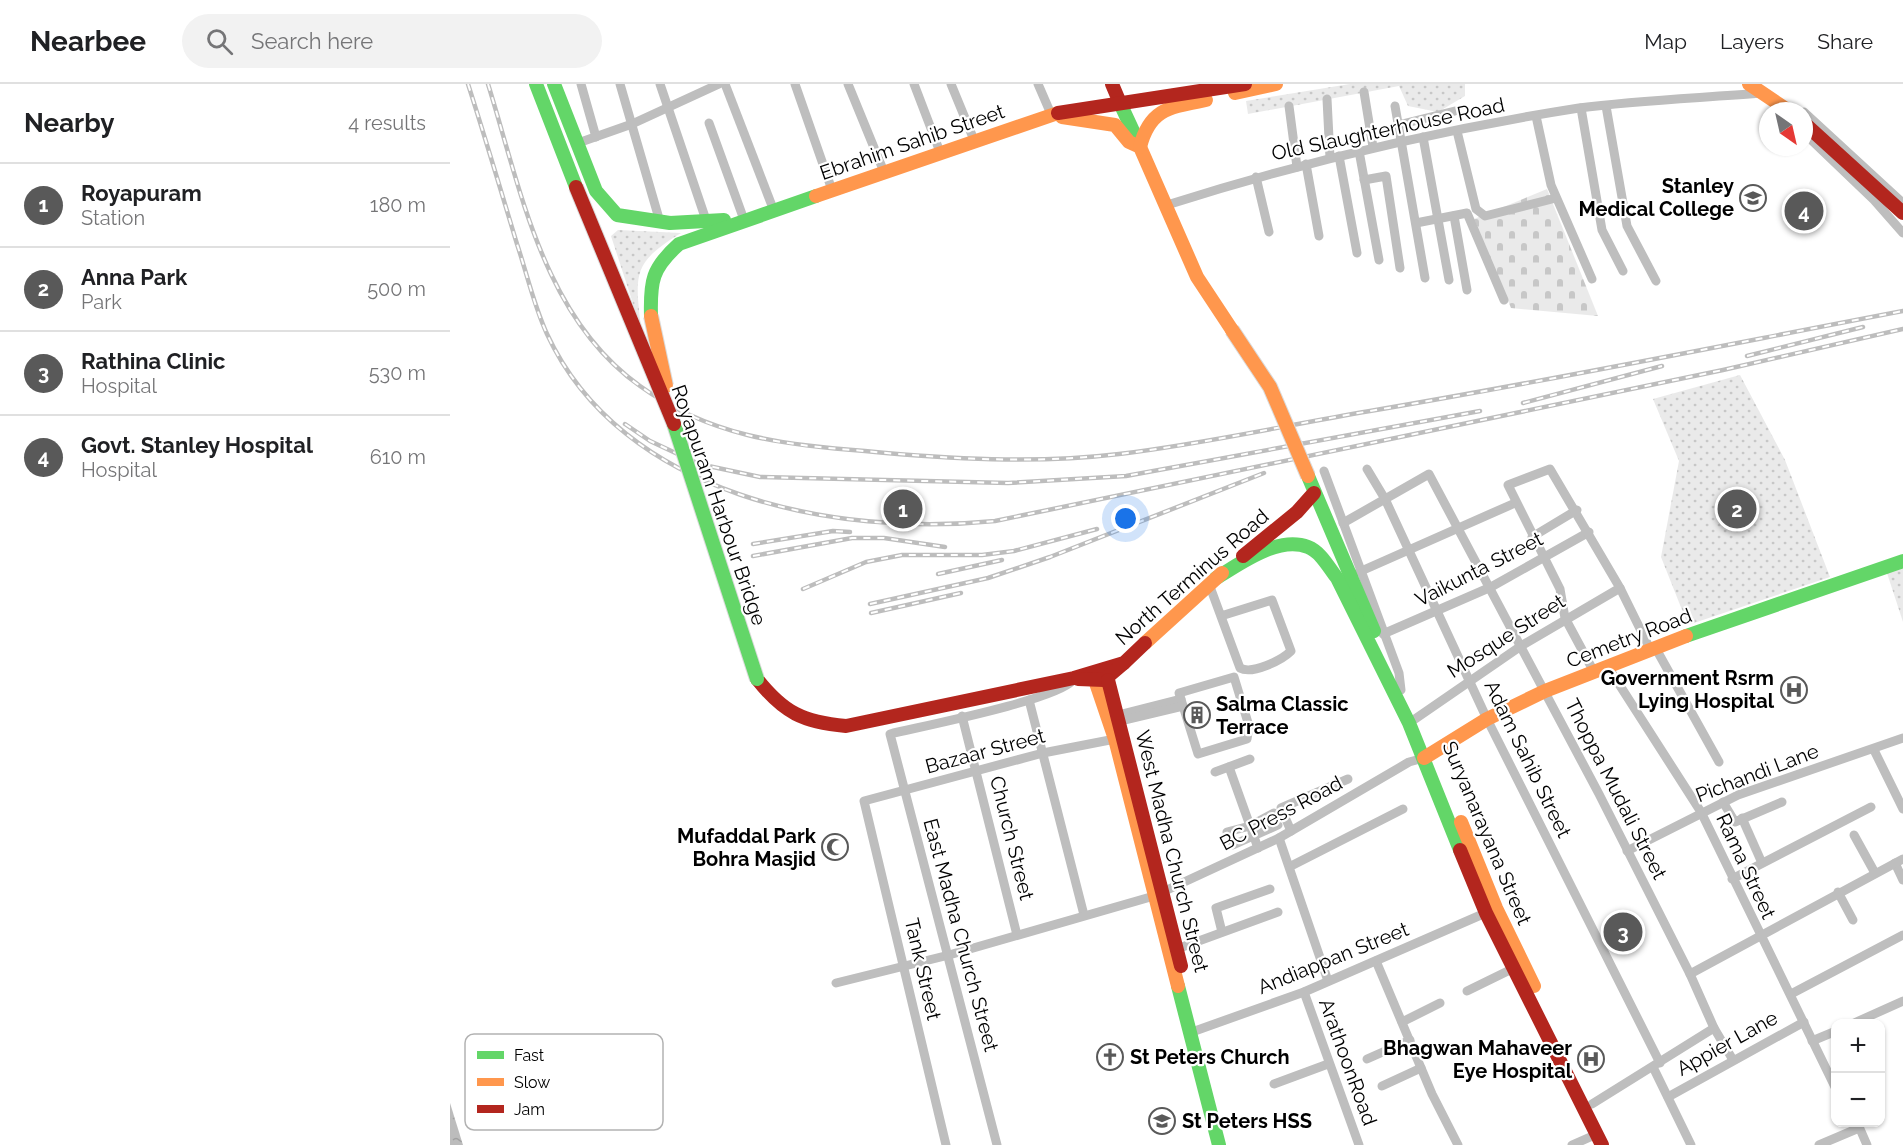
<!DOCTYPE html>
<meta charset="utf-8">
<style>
body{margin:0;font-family:Raleway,sans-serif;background:#f2f2f2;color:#202124}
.controls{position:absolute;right:18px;bottom:18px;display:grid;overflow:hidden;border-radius:12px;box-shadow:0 2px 4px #0004}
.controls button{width:54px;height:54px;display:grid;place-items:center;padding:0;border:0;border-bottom:2px solid #e0e0e0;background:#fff;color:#202124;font:30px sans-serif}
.compass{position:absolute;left:1309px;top:18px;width:54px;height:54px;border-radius:50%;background:#fff;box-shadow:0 2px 4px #0004;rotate:146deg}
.you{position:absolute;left:676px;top:435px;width:21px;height:21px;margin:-15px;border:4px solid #fff;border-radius:50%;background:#1a73e8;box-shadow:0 0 0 9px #1a73e833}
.badge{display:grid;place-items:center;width:39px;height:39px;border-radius:50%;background:#595959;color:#fff;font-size:20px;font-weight:700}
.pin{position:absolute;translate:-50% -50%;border:3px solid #fff;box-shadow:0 2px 6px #0006}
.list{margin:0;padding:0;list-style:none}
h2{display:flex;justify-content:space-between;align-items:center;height:78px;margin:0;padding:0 24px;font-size:26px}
h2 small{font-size:20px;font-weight:400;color:#757577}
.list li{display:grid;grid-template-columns:39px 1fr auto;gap:18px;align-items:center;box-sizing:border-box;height:84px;padding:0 24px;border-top:2px solid #e0e0e0}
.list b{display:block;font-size:22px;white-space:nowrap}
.list p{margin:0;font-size:20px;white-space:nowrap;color:#757577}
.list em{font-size:20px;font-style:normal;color:#757577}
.icon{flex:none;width:33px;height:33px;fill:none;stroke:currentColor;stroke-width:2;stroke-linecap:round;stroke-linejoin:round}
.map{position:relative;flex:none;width:1453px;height:1061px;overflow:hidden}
header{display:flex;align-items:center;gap:36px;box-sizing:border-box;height:84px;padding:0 30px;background:#fff;border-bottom:2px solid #e0e0e0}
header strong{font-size:28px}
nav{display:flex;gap:33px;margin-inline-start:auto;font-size:21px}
.search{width:420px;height:54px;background:#f2f2f2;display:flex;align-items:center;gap:15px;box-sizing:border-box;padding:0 21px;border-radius:33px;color:#757577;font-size:22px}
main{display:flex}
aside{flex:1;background:#fff}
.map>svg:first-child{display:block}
.grass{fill:url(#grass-dots)}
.cemetery{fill:url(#cemetery-stones)}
.water{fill:url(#water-ripples)}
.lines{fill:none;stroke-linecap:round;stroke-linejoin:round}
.street{stroke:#bebebe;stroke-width:9}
.fast{stroke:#63d668;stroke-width:14}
.slow{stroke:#ff974d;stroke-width:14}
.jam{stroke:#b3261e;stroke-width:14}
.rail-casing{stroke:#bdbdbd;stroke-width:4.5}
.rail{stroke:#fff;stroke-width:2;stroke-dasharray:7;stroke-linecap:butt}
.fast-bridge-casing{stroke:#dbdbdb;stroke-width:16;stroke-linecap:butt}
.slow-bridge-casing{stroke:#dbdbdb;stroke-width:16;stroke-linecap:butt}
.jam-bridge-casing{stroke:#dbdbdb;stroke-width:16;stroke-linecap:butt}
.fast-bridge{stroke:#63d668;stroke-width:14}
.slow-bridge{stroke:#ff974d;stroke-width:14}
.jam-bridge{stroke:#b3261e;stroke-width:14}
.labels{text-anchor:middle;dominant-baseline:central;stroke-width:4.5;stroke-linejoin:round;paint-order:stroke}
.street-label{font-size:20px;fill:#000;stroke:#fff}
.poi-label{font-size:20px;font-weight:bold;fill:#000;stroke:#fff;text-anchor:end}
.key{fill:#fff;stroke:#b2b2b2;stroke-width:1.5}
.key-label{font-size:16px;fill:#000}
</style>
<header>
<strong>Nearbee</strong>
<div class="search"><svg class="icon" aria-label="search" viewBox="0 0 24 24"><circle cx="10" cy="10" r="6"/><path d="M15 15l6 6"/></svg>Search here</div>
<nav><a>Map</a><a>Layers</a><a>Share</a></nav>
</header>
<main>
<aside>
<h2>Nearby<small>4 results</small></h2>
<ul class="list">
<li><span class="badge">1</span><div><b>Royapuram</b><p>Station</p></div><em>180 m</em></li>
<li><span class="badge">2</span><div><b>Anna Park</b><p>Park</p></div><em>500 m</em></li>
<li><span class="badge">3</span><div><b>Rathina Clinic</b><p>Hospital</p></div><em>530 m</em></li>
<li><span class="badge">4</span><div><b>Govt. Stanley Hospital</b><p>Hospital</p></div><em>610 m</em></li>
</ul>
</aside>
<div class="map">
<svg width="1453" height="1061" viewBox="0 0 1453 1061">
<defs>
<pattern id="grass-dots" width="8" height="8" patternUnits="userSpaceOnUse" patternTransform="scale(1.5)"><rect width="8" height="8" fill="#eaeaea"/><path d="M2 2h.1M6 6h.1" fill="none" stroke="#c7c7c7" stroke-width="1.8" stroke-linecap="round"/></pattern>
<pattern id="cemetery-stones" width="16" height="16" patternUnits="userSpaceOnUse" patternTransform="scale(1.5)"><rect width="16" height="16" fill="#eaeaea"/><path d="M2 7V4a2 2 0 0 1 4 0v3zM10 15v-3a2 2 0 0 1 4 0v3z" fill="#c7c7c7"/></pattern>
<pattern id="water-ripples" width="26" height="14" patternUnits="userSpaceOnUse" patternTransform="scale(1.5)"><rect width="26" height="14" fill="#bcbcbc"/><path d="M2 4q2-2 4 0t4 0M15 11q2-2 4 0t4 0" fill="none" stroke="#a0a0a0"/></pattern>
</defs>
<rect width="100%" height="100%" fill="#fff"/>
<g class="grass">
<path d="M 900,0 L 1015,0 L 1015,12 L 988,28 L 958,22 L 949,2 L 798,30 L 796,17 Z"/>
<path d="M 168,146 L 231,149 C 182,179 185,190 191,244 L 161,152 Z"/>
<path d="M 1290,291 L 1335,376 L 1380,493 L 1238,541 L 1211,473 L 1229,377 L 1203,315 Z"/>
<path d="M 1453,484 L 1453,538 L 1437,489 Z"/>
</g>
<path class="cemetery" d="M 1097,105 L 1148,232 L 1061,224 L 1024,135 Z"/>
<path class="water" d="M 0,1019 L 13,1061 L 0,1061 Z"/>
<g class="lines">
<g class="street">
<path d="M 131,0 L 146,53"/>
<path d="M 170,0 L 210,138"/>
<path d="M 210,0 L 257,139"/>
<path d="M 275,0 L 324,127"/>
<path d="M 345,0 L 382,106"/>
<path d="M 398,0 L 434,88"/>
<path d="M 464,0 L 490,68"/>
<path d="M 501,0 L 524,56"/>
<path d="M 588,0 L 601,30"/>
<path d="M 914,8 L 923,63"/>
<path d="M 877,15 L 880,74"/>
<path d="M 839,22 L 847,83"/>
<path d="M 945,22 L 975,194"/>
<path d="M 1156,22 L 1177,142 L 1206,197"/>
<path d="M 1131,24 L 1152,146 L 1173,187"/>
<path d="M 1354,28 L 1453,119"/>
<path d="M 1086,32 L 1101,101 L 1142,195"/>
<path d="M 259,39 L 293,133"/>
<path d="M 948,41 L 1005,27"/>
<path d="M 1007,47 L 1026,125 L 1035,132 L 1106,114"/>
<path d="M 1354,49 L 1424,116 L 1453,149"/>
<path d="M 973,53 L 999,196"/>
<path d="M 128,59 L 182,40 L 269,0"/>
<path d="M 909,67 L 929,176"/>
<path d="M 889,72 L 907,169"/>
<path d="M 856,80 L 869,152"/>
<path d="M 806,93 L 819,148"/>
<path d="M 914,96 L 936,92 L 950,184"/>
<path d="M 717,121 C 852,78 989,46 1129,24 C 1189,16 1251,14 1311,9"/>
<path d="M 1004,132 L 1017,206"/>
<path d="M 966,139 L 1017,129 L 1054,216"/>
<path d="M 917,385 L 935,415 L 1037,635 L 1210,979"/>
<path d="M 874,387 L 949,589 L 951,606"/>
<path d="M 893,439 L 979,390 L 1149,710 L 1240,890 L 1264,944 L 1283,976"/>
<path d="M 1082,453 L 1127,426"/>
<path d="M 909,488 L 1065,419"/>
<path d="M 759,500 L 790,584 C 802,591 832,576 841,567 L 822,516 L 771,532"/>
<path d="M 933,550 L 1041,503 L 1139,448"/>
<path d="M 1205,563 L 1269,678"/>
<path d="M 1158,583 L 1251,728 L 1386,1005"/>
<path d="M 1144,588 L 1115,534 L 1110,505 L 1058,401 L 1100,385 L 1170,504 L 1200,565"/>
<path d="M 784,593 L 799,642 L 797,655 L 748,670 L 729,609 Z"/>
<path d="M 579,616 L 634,831"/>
<path d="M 668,631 L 731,615"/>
<path d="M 512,632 L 567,851"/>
<path d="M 965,635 L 1071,562 L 1170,504"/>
<path d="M 670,637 L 733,622"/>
<path d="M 1424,666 L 1453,725"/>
<path d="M 779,683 L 808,764"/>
<path d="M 765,688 L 800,675"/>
<path d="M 1273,718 L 1285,738 L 1332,718"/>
<path d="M 1292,734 L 1312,779"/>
<path d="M 841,747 L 831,724 L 898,695"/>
<path d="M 777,748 L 800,742 L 824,729"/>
<path d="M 1404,751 L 1425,789"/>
<path d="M 829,754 L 878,897"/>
<path d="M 783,761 L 828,741"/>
<path d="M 1177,767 L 1288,711 L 1453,654"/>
<path d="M 1445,779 L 1453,796"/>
<path d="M 841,782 L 953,725"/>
<path d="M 1282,795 L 1421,723"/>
<path d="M 1388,808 L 1403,836"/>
<path d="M 772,848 L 766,824 L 820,805"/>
<path d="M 724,866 L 828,828"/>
<path d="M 926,877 L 982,1010 L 1008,1061"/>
<path d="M 1240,890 L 1453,775"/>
<path d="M 386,899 L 499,871 L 704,812 L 829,754 L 959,678 L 974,674"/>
<path d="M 1017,907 L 1064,884"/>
<path d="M 854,908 L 909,1061"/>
<path d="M 1341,910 L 1453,851"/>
<path d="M 952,938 L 990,919"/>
<path d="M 1402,940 L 1453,917"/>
<path d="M 742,948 L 854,908 L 1040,827"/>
<path d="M 1362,957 L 1386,947"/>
<path d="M 917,975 L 960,956"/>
<path d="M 1203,983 L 1241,1061"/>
<path d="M 824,1000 L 878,980"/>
<path d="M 932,1002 L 971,984"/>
<path d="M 1218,1013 L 1354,938"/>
<path d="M 1142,1020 L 1264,944"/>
<path d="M 1407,1038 L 1417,1061"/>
<path d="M 496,1061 L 414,717 L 593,669 L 665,655"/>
<path d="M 547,1061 L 440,650 C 473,642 605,616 622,597"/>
<path d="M 1122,1061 L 1147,1050"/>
<path d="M 1369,1061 L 1409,1044"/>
</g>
<g class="fast">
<path d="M 86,0 L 126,103"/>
<path d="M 104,0 L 146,107 L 167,131 L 220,139 L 274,136"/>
<path d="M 670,19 L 689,60"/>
<path d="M 201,232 C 200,197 202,184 229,160 L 366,112"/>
<path d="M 858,392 L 924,547"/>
<path d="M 766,494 C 790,480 828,451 858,463 C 871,468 879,484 887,494 L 959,639 L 1010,766"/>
<path d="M 1236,552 L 1453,477"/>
<path d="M 728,902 L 769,1061"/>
</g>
<g class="slow">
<path d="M 1299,0 L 1339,27"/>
<path d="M 785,9 L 826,0"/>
<path d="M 612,33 L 665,41 L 679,58 L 690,63 L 747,193 L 782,246"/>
<path d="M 690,63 C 700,24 721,23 756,16"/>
<path d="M 366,112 L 608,29"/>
<path d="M 695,559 L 772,489"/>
<path d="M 646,599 L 665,655 L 728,902"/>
<path d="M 974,674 L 1037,635 L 1095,607 L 1236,552"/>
<path d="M 1011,738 L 1046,824 L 1084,902"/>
</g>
<g class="jam">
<path d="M 662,0 L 670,19"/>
<path d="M 608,29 L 795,0"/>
<path d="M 1354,39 L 1453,129"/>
<path d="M 793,472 L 847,428 L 864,409"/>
<path d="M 307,595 C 334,629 353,638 396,642 L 624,594 L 674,579 L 695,559"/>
<path d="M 628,595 L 654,596 L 674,579"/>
<path d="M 658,596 L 731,882"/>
<path d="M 1010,766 L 1036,829 L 1152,1061"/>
</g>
<defs>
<g id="rail">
<path d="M 18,0 C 35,53 51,107 67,160 C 77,190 84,222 97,250 C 172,412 385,453 545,437 L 1273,286 L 1453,245"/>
<path d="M 38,0 C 71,106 93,233 190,302 C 259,352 333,361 415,367 C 499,375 585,380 669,370 C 753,360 837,341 920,327 C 1098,297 1275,261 1453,227"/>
<path d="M 1297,272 L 1413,243"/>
<path d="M 1073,319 L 1212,282"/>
<path d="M 175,340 L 200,357 L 249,380 L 310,393 L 558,399 L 676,392 L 1030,327"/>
<path d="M 303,460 L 383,447 L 400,448"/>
<path d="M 303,472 L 402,454 L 434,454 L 495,463"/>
<path d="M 488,490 L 552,476"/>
<path d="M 353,505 L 416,478 L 452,471 L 532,471 L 564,467 L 647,445"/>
<path d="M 420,520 L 538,494 L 600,473 L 814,389"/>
<path d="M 421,529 L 511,509"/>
</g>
</defs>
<use href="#rail" class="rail-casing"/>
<use href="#rail" class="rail"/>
<defs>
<path id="fast-bridge" d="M 224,340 L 307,595"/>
<g id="slow-bridge">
<path d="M 201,232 L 216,302"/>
<path d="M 782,246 L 820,303 L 858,392"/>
</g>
<path id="jam-bridge" d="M 126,103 L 224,340"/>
</defs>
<use href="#fast-bridge" class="fast-bridge-casing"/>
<use href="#slow-bridge" class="slow-bridge-casing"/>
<use href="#jam-bridge" class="jam-bridge-casing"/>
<use href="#fast-bridge" class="fast-bridge"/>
<use href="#slow-bridge" class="slow-bridge"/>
<use href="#jam-bridge" class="jam-bridge"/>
</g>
<defs>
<symbol id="university-ring" viewBox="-11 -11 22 22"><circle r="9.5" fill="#fff" stroke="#595959" stroke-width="1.5"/><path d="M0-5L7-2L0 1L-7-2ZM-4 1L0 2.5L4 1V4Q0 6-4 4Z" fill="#595959"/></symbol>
<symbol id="hospital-ring" viewBox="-11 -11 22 22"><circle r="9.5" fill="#fff" stroke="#595959" stroke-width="1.5"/><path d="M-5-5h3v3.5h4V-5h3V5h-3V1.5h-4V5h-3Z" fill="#595959"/></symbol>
<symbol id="building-ring" viewBox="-11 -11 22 22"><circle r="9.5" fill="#fff" stroke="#595959" stroke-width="1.5"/><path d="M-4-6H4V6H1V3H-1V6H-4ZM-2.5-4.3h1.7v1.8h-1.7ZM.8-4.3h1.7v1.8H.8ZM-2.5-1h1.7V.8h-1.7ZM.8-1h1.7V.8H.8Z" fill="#595959"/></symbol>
<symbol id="mosque-ring" viewBox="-11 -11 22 22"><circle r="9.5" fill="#fff" stroke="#595959" stroke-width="1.5"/><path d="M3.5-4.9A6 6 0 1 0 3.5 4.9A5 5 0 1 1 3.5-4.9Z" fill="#595959"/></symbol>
<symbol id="church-ring" viewBox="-11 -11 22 22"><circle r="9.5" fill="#fff" stroke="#595959" stroke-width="1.5"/><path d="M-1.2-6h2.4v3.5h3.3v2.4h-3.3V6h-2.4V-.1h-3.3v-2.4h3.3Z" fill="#595959"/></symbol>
<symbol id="school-ring" viewBox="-11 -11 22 22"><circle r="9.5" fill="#fff" stroke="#595959" stroke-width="1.5"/><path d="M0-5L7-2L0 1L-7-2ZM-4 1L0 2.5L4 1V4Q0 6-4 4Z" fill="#595959"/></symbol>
</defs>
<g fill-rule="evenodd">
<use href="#university-ring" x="1288" y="99" width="30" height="30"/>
<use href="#hospital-ring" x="1329" y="591" width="30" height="30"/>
<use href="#building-ring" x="732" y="616" width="30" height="30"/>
<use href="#mosque-ring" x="370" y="748" width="30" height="30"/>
<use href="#church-ring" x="645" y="958" width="30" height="30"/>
<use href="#hospital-ring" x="1126" y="960" width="30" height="30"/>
<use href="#school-ring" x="697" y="1022" width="30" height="30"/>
</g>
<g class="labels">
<g class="street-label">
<text transform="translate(938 45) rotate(-12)">Old Slaughterhouse Road</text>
<text transform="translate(462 58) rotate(-19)">Ebrahim Sahib Street</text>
<text transform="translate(269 421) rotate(71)">Royapuram Harbour Bridge</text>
<text transform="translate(1029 485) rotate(-27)">Vaikunta Street</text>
<text transform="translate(742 493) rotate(-41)">North Terminus Road</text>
<text transform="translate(1056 552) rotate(-33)">Mosque Street</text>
<text transform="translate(1179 554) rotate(-21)">Cemetry Road</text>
<text transform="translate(535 667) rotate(-15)">Bazaar Street</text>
<text transform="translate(1078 675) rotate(64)">Adam Sahib Street</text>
<text transform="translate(1307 689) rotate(-21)">Pichandi Lane</text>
<text transform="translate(1166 705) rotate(63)">Thoppa Mudali Street</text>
<text transform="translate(831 729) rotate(-28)">BC Press Road</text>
<text transform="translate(1037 749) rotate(67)">Suryanarayana Street</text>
<text transform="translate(562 754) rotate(76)">Church Street</text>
<text transform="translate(722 767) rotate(76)">West Madha Church Street</text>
<text transform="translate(1296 782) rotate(65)">Rama Street</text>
<text transform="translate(511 851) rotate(75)">East Madha Church Street</text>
<text transform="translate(883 874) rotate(-22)">Andiappan Street</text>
<text transform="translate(473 885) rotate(77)">Tank Street</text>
<text transform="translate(1277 959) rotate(-29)">Appier Lane</text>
<text transform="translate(898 978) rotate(70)">ArathoonRoad</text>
</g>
<g class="poi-label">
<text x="1284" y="102">Stanley<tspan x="1284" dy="23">Medical College</tspan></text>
<text x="1324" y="594">Government Rsrm<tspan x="1324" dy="23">Lying Hospital</tspan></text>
<text x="766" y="620" text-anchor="start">Salma Classic<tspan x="766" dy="23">Terrace</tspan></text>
<text x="366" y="752">Mufaddal Park<tspan x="366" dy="23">Bohra Masjid</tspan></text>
<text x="1122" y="964">Bhagwan Mahaveer<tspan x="1122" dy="23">Eye Hospital</tspan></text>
<text x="680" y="973" text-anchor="start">St Peters Church</text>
<text x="732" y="1037" text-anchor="start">St Peters HSS</text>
</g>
</g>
<rect x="15" y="950" width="198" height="96" rx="9" class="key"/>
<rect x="27" y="967" width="27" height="8" fill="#63d668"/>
<rect x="27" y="994" width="27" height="8" fill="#ff974d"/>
<rect x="27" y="1021" width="27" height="8" fill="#b3261e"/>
<g class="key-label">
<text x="64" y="977">Fast</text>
<text x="64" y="1004">Slow</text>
<text x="64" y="1031">Jam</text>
</g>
</svg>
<div class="controls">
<button>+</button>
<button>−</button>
</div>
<svg class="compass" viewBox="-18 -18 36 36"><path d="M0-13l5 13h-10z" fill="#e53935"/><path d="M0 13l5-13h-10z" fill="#757577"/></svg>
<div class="you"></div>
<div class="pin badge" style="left:453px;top:425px">1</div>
<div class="pin badge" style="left:1287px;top:425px">2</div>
<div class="pin badge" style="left:1173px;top:848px">3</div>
<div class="pin badge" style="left:1354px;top:127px">4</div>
</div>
</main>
